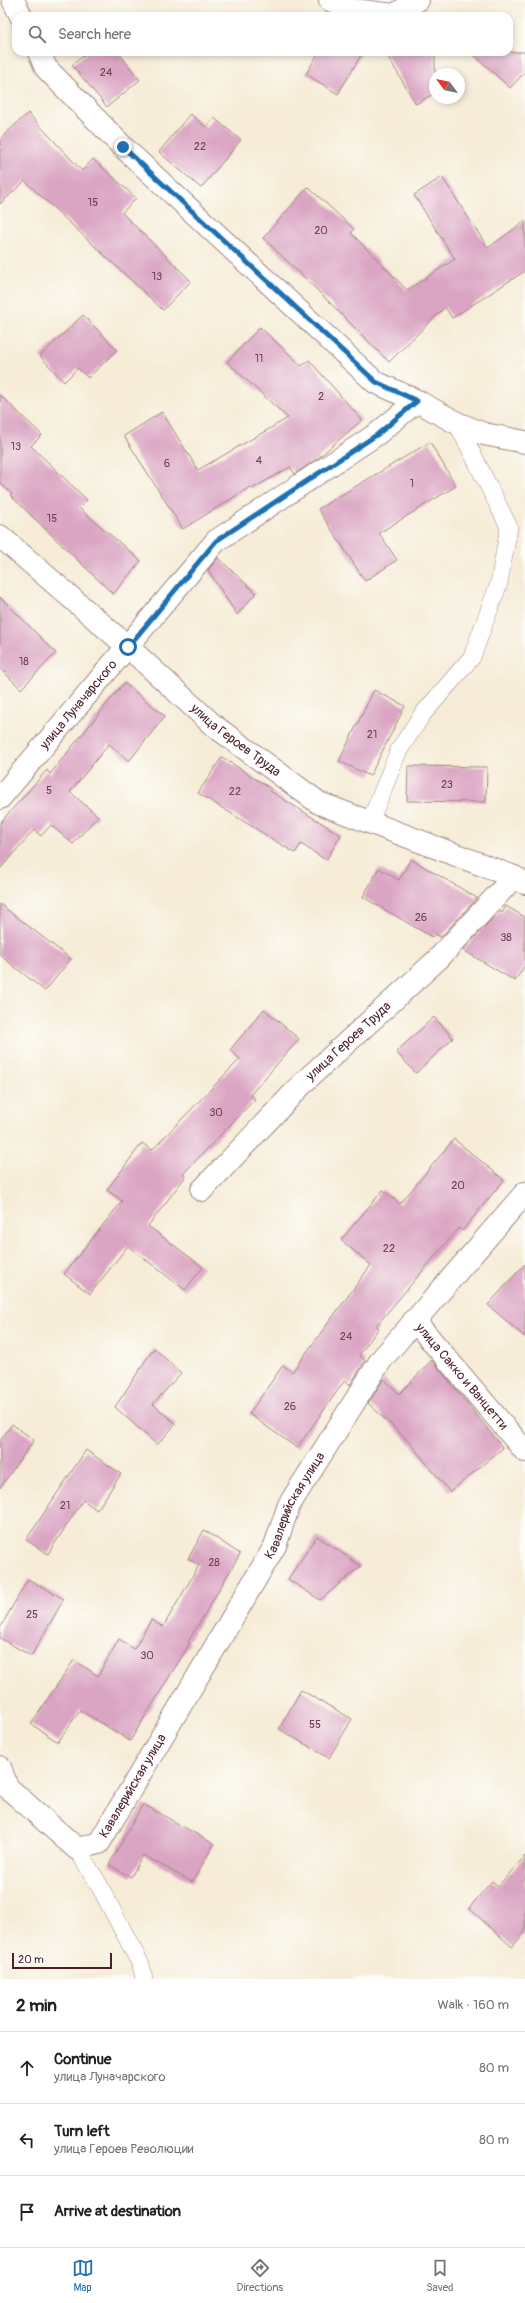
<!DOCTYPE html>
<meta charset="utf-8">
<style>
body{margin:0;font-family:Pangolin,sans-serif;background:#f6f6f6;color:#202124}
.compass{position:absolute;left:429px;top:68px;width:36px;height:36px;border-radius:50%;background:#fff;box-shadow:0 2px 6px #0003;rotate:302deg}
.scale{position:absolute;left:12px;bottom:10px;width:100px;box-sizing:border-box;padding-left:4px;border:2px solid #4a1f2b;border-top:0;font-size:11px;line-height:14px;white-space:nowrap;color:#4a1f2b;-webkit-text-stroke:3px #fdfcf7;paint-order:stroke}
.stop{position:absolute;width:12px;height:12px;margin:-9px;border:3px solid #1f6fb2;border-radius:50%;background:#fff}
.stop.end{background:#1f6fb2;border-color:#fff;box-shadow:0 1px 4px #0008}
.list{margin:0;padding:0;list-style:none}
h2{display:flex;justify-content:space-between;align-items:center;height:52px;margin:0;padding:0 16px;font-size:17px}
h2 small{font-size:13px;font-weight:400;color:#757577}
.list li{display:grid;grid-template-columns:26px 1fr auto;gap:12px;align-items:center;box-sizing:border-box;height:72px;padding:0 16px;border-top:1px solid #e0e0e0}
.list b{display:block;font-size:15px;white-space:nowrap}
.list p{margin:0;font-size:13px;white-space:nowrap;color:#757577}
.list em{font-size:13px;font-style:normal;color:#757577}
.icon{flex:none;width:22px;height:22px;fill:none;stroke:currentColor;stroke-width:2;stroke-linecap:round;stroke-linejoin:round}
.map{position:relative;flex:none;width:525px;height:1979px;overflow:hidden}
.search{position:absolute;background:#fff;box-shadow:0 2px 6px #0003;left:12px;right:12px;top:12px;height:44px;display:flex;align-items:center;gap:10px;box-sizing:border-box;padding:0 14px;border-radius:12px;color:#757577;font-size:15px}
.sheet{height:268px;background:#fff}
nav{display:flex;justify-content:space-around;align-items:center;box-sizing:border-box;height:56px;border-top:1px solid #e0e0e0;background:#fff;font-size:11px;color:#757577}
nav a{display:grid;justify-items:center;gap:2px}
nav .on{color:#1f6fb2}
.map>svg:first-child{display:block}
.building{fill:#daa4c3}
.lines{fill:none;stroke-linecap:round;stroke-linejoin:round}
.lane-casing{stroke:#a08681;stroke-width:18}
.street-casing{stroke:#a08681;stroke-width:24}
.lane{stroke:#fff;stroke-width:17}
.street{stroke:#fff;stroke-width:22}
.route{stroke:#1f6fb2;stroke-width:5}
.labels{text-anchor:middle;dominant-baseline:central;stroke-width:3;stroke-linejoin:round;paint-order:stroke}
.number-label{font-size:11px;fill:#6e4051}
.street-label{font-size:13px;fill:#4a1f2b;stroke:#fdfcf7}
</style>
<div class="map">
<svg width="525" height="1979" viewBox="0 0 525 1979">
<rect width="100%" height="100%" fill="#fdfcf7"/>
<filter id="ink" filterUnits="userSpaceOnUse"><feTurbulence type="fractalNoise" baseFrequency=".025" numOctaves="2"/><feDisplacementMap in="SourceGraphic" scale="8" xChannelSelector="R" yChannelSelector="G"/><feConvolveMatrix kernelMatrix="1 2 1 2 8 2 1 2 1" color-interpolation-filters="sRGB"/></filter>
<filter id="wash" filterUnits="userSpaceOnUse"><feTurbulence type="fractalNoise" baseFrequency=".012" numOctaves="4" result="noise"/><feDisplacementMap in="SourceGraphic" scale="16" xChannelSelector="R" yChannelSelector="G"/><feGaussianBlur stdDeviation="0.9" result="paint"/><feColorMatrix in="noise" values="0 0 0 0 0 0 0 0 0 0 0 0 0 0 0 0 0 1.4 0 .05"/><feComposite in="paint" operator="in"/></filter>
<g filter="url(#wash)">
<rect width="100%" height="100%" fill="#f6ecd7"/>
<g id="blocks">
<g class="building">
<path d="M 88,52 L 118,52 L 140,80 L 107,107 L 72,65 Z"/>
<path d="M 319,52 L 363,52 L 338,94 L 306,74 Z"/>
<path d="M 385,52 L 435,52 L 435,93 L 416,104 Z"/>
<path d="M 471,52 L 525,52 L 525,72 L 510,88 Z"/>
<path d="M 28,113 L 82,171 L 93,159 L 136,198 L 122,213 L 191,281 L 163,310 L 25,181 L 0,204 L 0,139 Z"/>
<path d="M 190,114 L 206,127 L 214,118 L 241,140 L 201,188 L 159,152 Z"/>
<path d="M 442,177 L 488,248 L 525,221 L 525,271 L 452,318 L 445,307 L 389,362 L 310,283 L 263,238 L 308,187 L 354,229 L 351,233 L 407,290 L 455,259 L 414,195 Z"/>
<path d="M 83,315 L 117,350 L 88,378 L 78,368 L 64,382 L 40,356 Z"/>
<path d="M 260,327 L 302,366 L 309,360 L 362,420 L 318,458 L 295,474 L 290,467 L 252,489 L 250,487 L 183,529 L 124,436 L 162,412 L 198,470 L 288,418 L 227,362 Z"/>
<path d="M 0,395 L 42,435 L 31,446 L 87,500 L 79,508 L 141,561 L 113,594 L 10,495 L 12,494 L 0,483 Z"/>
<path d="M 430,442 L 456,486 L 379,533 L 397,560 L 365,581 L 318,509 Z"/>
<path d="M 218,558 L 256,593 L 237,615 L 208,570 Z"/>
<path d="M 0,597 L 56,653 L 21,689 L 0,668 Z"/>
<path d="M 124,683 L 165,716 L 129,761 L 109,744 L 70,792 L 98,816 L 73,844 L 51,825 L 41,836 L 34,830 L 0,869 L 0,823 L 47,770 L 50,774 Z"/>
<path d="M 374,690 L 405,706 L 370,776 L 339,761 Z"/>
<path d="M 222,757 L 271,789 L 270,791 L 341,835 L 326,860 L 301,844 L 295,853 L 198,793 Z"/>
<path d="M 408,766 L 487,767 L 486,802 L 407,801 Z"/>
<path d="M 411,859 L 477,898 L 441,937 L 435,934 L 432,937 L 363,897 L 379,868 L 399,880 Z"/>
<path d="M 0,904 L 71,959 L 45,991 L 0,955 Z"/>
<path d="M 506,906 L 525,917 L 525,965 L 515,981 L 463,950 L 499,911 L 502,913 Z"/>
<path d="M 264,1009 L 299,1039 L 250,1095 L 255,1099 L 183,1174 L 186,1176 L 148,1226 L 203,1267 L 185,1290 L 128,1246 L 90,1294 L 64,1274 L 122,1201 L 107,1190 L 142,1143 L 152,1150 L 240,1059 L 230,1050 Z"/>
<path d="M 434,1017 L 453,1038 L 416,1073 L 396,1052 Z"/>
<path d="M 454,1139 L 504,1180 L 462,1231 L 459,1228 L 376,1326 L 379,1328 L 359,1355 L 365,1361 L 350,1385 L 345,1380 L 297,1448 L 249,1414 L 283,1365 L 292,1372 L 371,1265 L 341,1240 L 383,1190 L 400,1204 Z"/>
<path d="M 525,1264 L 525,1337 L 488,1305 Z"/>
<path d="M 154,1348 L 181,1373 L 153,1404 L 176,1424 L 157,1445 L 115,1407 Z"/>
<path d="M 432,1360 L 503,1448 L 450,1492 L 408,1441 L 368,1403 L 384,1379 L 399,1394 Z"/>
<path d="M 12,1424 L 34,1440 L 0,1488 L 0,1441 Z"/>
<path d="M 86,1450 L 121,1474 L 97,1510 L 83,1500 L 48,1554 L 26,1540 Z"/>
<path d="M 204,1530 L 240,1554 L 188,1642 L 190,1643 L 130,1741 L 80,1710 L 58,1742 L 31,1724 L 74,1660 L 98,1676 L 119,1639 L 134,1649 L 151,1620 L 163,1627 L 199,1565 L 188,1559 Z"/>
<path d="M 317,1536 L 361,1566 L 320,1600 L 288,1579 Z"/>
<path d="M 28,1579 L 64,1599 L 31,1656 L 0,1638 L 0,1628 Z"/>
<path d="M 301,1690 L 352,1719 L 329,1758 L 279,1729 Z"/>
<path d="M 143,1804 L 214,1844 L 192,1882 L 143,1855 L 131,1877 L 109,1865 Z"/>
<path d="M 525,1856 L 525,1932 L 512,1947 L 469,1908 L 492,1881 L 498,1886 Z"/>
</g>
</g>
</g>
<g filter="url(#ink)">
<use href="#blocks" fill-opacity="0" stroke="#a08681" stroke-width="1"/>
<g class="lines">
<defs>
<g id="lane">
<path d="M 370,822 L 399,750 L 422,715 L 472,657 L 499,583 L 509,527 L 457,423"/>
<path d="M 77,1849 L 98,1883 L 141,1965 L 144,1979"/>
</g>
<g id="street">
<path d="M 13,0 L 21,16"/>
<path d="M 330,0 L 353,10 L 394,15 L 418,0"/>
<path d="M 39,52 L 46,68 L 123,147 L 375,382 L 417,401 L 457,423 L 484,434 L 525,442"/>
<path id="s1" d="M 0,536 L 128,647 L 213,725 L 319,803 L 514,877 L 525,883"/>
<path id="s2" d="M 0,798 L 216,541 L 377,434 L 417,401"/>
<path id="s3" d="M 202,1190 L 306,1080 L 438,959 L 514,877"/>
<path id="s4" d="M 414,1320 L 525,1451"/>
<path id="s5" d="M 0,1767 L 7,1787 L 77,1849 L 99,1843 L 275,1546 L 289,1505 L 381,1360 L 525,1193"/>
</g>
</defs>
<use href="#lane" class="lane-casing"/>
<use href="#street" class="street-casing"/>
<use href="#lane" class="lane"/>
<use href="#street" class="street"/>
</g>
</g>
<g class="lines" filter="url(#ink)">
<path class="route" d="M 123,147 L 376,382 L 417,401 L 378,434 L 216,541 L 128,647"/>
</g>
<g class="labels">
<g class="number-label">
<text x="106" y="72">24</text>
<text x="200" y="146">22</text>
<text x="93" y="202">15</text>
<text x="321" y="230">20</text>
<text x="157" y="276">13</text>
<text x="259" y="358">11</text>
<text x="321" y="396">2</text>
<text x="16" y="446">13</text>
<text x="259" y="460">4</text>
<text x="167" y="463">6</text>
<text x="412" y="483">1</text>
<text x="52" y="518">15</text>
<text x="24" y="661">18</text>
<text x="372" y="734">21</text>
<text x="447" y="784">23</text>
<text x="49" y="790">5</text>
<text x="235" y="791">22</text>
<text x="421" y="917">26</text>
<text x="506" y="937">38</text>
<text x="216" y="1112">30</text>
<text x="458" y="1185">20</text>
<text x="389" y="1248">22</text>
<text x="346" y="1336">24</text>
<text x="290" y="1406">26</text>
<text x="65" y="1505">21</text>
<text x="214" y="1562">28</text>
<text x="32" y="1614">25</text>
<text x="147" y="1655">30</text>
<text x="315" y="1724">55</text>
</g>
<g class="street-label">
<text stroke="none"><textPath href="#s2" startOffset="122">улица Луначарского</textPath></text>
<text stroke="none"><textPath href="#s1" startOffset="312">улица Героев Труда</textPath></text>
<text stroke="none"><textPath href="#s3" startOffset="209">улица Героев Труда</textPath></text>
<text stroke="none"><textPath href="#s4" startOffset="74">улица Сакко и Ванцетти</textPath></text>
<text stroke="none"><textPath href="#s5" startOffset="528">Кавалерийская улица</textPath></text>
<text stroke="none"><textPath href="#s5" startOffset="204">Кавалерийская улица</textPath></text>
</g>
</g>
</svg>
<svg class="compass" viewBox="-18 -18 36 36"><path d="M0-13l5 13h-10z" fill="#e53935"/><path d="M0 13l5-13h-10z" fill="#757577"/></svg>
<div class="scale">20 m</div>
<div class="stop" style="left:128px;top:647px"></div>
<div class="stop end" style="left:123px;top:147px"></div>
<div class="search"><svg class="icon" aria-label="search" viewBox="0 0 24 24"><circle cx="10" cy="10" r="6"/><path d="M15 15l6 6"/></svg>Search here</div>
</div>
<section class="sheet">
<h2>2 min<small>Walk · 160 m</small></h2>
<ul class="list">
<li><svg class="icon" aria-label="ahead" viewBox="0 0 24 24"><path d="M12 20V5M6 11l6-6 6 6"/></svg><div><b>Continue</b><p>улица Луначарского</p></div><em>80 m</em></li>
<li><svg class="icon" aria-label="left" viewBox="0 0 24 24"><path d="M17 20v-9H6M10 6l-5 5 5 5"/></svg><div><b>Turn left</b><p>улица Героев Революции</p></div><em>80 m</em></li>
<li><svg class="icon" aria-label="arrive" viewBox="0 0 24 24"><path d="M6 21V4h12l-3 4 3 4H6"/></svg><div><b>Arrive at destination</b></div></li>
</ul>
</section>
<nav>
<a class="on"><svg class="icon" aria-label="map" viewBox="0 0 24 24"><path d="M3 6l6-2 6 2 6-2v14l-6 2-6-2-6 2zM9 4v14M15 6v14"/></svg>Map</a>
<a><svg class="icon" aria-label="directions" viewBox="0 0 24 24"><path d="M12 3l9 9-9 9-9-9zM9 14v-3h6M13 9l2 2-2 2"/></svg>Directions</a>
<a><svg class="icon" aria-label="saved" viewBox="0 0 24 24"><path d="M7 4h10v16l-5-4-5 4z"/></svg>Saved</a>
</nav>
